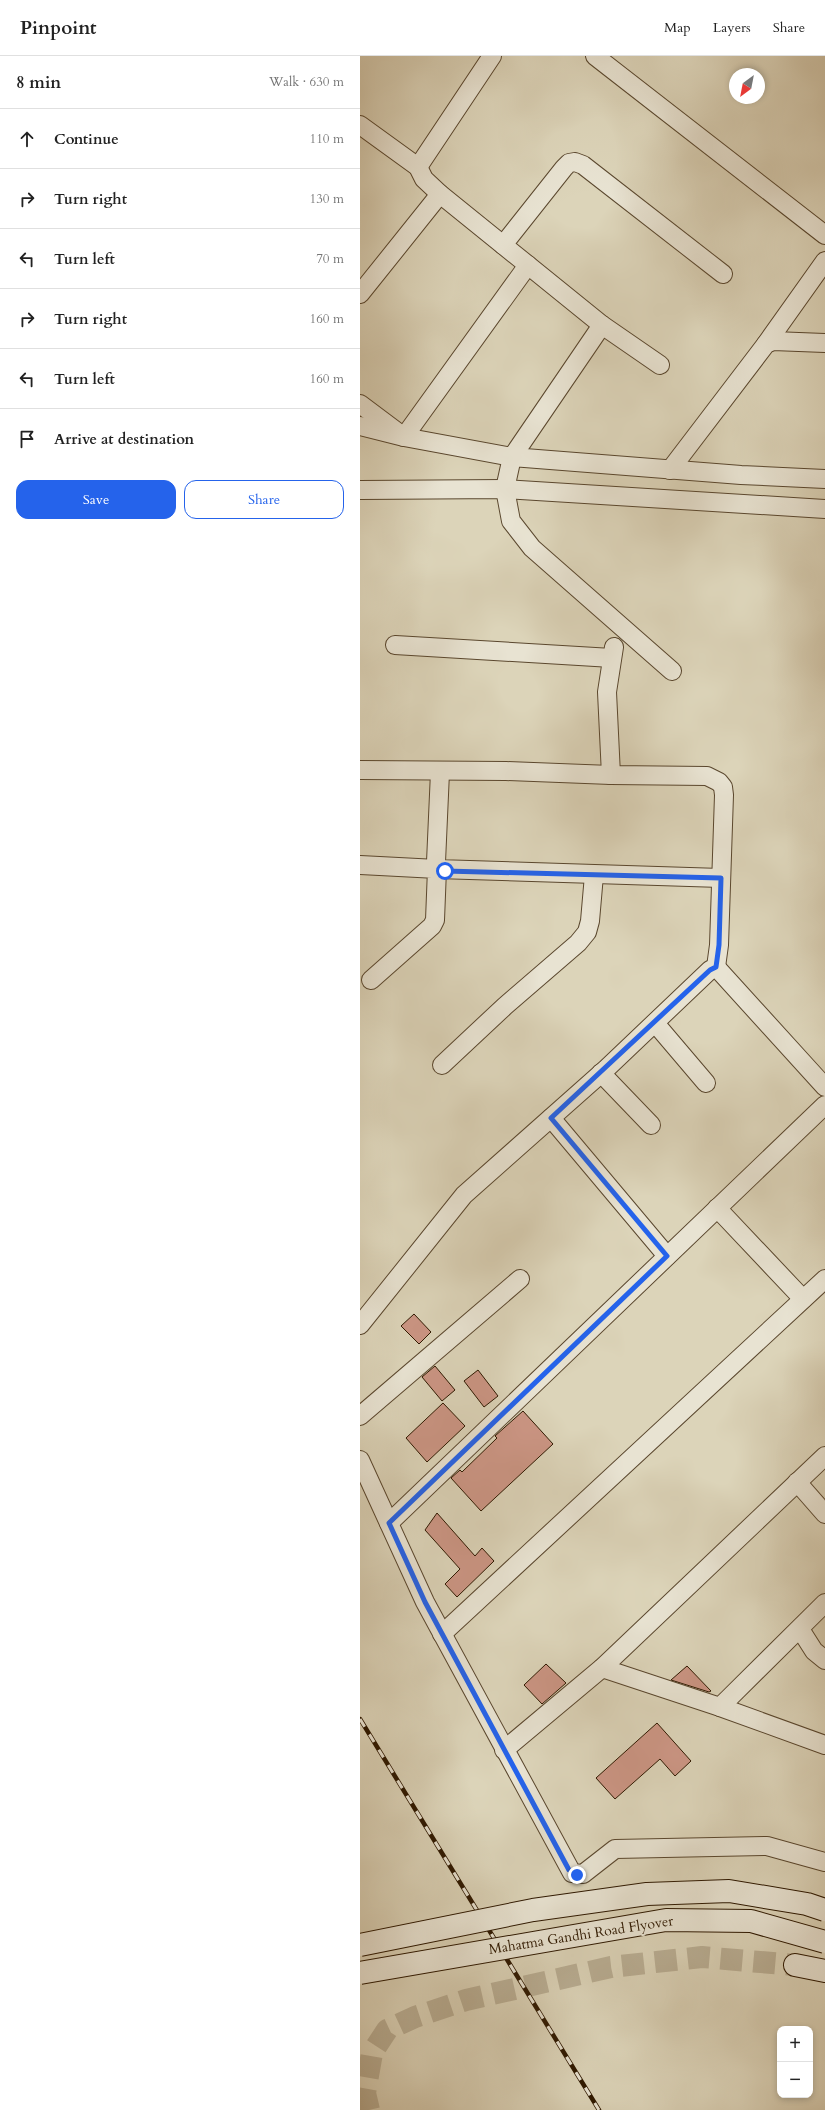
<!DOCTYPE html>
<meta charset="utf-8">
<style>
body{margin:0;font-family:Cardo,serif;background:#f6f6f6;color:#222}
.controls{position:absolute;right:12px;bottom:12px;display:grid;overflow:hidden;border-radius:8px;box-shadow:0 2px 6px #0003}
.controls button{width:36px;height:36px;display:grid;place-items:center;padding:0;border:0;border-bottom:1px solid #e0e0e0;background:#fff;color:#222;font:20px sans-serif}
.compass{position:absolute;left:369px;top:12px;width:36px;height:36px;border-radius:50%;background:#fff;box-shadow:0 2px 6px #0003;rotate:212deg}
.stop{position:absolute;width:12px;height:12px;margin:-9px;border:3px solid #2563eb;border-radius:50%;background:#fff}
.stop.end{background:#2563eb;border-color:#fff;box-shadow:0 1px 4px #0008}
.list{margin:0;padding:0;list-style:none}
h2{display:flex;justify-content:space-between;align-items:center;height:52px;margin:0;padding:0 16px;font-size:17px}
h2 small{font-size:13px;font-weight:400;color:#767676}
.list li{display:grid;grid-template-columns:26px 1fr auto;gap:12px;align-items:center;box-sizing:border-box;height:60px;padding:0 16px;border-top:1px solid #e0e0e0}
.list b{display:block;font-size:15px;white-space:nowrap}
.list em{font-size:13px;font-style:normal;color:#767676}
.actions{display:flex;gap:8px;padding:12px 16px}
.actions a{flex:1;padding:9px 0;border:1px solid #2563eb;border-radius:12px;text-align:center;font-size:14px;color:#2563eb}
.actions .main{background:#2563eb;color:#fff}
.icon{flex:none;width:22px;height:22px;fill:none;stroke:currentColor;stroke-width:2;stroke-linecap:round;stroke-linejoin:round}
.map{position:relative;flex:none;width:465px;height:2054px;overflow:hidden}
header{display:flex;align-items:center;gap:24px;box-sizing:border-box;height:56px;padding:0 20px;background:#fff;border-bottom:1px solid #e0e0e0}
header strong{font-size:19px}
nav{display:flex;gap:22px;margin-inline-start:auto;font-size:14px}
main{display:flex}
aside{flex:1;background:#fff}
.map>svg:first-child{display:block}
.building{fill:#cc9685;stroke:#2e1800}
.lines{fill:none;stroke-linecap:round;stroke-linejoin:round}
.secondary-tunnel{stroke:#b9ae94;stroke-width:22;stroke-dasharray:22 11;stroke-linecap:butt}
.street-casing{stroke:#5a472e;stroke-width:20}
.secondary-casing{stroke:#2e1800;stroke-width:24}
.street{stroke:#e8e3d2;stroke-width:18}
.secondary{stroke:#e8e3d2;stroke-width:22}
.rail-casing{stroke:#2e1800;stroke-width:4.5}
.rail{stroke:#e8e3d2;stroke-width:3;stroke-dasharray:9;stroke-linecap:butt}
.secondary-bridge-casing{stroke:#2e1800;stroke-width:24;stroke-linecap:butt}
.secondary-bridge{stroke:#e8e3d2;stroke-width:22}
.route{stroke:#2563eb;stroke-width:5}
.labels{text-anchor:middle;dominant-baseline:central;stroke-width:4;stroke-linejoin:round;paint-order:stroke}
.street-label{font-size:14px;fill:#2e1800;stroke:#e8e3d2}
</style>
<header>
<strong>Pinpoint</strong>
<nav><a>Map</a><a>Layers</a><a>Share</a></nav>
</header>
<main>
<aside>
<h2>8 min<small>Walk · 630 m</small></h2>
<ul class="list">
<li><svg class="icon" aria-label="ahead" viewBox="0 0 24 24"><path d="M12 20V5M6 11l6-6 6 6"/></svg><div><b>Continue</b></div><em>110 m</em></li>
<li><svg class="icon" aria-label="right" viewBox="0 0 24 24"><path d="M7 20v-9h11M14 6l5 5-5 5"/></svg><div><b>Turn right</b></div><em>130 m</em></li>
<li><svg class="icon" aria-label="left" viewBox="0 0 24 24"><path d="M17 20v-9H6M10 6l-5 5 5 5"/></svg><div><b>Turn left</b></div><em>70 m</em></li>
<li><svg class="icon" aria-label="right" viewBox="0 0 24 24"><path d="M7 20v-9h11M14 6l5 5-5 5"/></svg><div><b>Turn right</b></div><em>160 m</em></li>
<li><svg class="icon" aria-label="left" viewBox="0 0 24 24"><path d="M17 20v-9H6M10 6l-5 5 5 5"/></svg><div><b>Turn left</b></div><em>160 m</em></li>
<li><svg class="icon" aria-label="arrive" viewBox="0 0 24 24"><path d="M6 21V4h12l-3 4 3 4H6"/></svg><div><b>Arrive at destination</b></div></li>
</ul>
<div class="actions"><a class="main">Save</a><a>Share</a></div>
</aside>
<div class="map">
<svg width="465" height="2054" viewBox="0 0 465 2054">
<rect width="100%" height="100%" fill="#dcd4b9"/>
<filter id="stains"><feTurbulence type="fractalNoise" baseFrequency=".005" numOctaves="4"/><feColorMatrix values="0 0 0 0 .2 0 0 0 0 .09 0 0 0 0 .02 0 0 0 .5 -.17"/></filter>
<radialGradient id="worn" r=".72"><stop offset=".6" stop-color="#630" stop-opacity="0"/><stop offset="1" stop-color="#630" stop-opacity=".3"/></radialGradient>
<g class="building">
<path d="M 54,1258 L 71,1276 L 59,1288 L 41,1270 Z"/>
<path d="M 75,1310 L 95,1334 L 82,1345 L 62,1321 Z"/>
<path d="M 118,1314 L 138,1340 L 124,1351 L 104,1325 Z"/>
<path d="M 83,1347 L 105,1370 L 67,1406 L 46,1382 Z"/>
<path d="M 163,1355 L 193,1388 L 121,1455 L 91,1422 L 100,1414 L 102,1416 L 137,1382 L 135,1380 Z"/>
<path d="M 77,1457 L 115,1500 L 122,1492 L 134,1505 L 97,1541 L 85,1528 L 100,1513 L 65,1474 Z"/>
<path d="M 186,1608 L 206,1627 L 182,1648 L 164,1629 Z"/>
<path d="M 327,1610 L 351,1635 L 349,1636 L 311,1624 Z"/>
<path d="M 297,1667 L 331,1705 L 315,1720 L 300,1703 L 255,1743 L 236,1722 Z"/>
</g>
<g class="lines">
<path class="secondary-tunnel" d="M 9,2054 L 5,2037 L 12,1997 L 27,1974 L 55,1961 L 106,1944 L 251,1911 L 342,1901 L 435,1909"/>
<defs>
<g id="street">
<path d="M 235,0 L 465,179"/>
<path d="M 0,69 L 58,111 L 64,123 L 80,138 L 242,269 L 300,309"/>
<path d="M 58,111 L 132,0"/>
<path d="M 143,189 L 204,112 L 209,107 L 215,106 L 223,109 L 363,218"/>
<path d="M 0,238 L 80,138"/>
<path d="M 406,288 L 465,205"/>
<path d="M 0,348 L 44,381 L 152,401 L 242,269"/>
<path d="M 0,370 L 44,381 L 168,209"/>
<path d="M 310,414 L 406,288 L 413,285 L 465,287"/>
<path d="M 0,434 L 145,433 L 465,453"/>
<path d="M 35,589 L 252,602"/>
<path d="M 312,615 L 172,492 L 151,465 L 145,433 L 152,401 L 381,419 L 465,423"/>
<path d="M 0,714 L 146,715 L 251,719 L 347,720 L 359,726 L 363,731 L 364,739 L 359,889 L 356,911"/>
<path d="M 80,716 L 76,806 L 77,813 L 361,822"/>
<path d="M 251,719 L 247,636 L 254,591"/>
<path d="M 0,809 L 77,813 L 75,864 L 72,870 L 11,924"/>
<path d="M 295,967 L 346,1027"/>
<path d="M 82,1009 L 145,950 L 218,887 L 227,876 L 230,865 L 234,819"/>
<path d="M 241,1017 L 291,1069"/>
<path d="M 191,1062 L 307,1200"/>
<path d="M 357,1152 L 443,1243"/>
<path d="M 0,1269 L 104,1139 L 246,1013 L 350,914 L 356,911 L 465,1031"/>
<path d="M 0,1360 L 160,1223"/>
<path d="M 0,1404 L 65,1546 L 212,1817 L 223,1818 L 255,1793 L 407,1790 L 465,1806"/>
<path d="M 437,1426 L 465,1458"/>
<path d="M 29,1467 L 465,1049"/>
<path d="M 440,1573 L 454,1595 L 465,1604"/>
<path d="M 82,1578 L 465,1223"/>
<path d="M 242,1612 L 360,1651 L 465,1547"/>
<path d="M 360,1651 L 465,1689"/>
<path d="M 144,1694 L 242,1612 L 465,1400"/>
</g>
<path id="secondary" d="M 435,1909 L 465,1915"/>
</defs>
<use href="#street" class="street-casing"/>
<use href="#secondary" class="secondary-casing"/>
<use href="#street" class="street"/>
<use href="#secondary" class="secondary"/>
<defs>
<path id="rail" d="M 0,1663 L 239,2054"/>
</defs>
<use href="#rail" class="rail-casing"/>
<use href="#rail" class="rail"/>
<defs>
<g id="secondary-bridge">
<path d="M 0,1889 L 173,1854 L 287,1838 L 369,1835 L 447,1848 L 465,1854"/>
<path d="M 0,1917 L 306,1864 L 391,1865 L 465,1886"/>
</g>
</defs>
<use href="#secondary-bridge" class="secondary-bridge-casing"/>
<use href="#secondary-bridge" class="secondary-bridge"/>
</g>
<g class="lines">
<path class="route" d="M 85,815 L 361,822 L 359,889 L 356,911 L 350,914 L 191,1062 L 307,1200 L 29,1467 L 65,1546 L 209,1814 L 217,1819"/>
</g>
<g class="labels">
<g class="street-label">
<text transform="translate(221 1879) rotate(-9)">Mahatma Gandhi Road Flyover</text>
</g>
</g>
<rect width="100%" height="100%" filter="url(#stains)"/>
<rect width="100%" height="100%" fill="url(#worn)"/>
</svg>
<div class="controls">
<button>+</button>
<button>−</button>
</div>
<svg class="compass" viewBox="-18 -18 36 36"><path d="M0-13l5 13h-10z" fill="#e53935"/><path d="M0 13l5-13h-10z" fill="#767676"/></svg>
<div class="stop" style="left:85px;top:815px"></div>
<div class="stop end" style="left:217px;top:1819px"></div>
</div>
</main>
